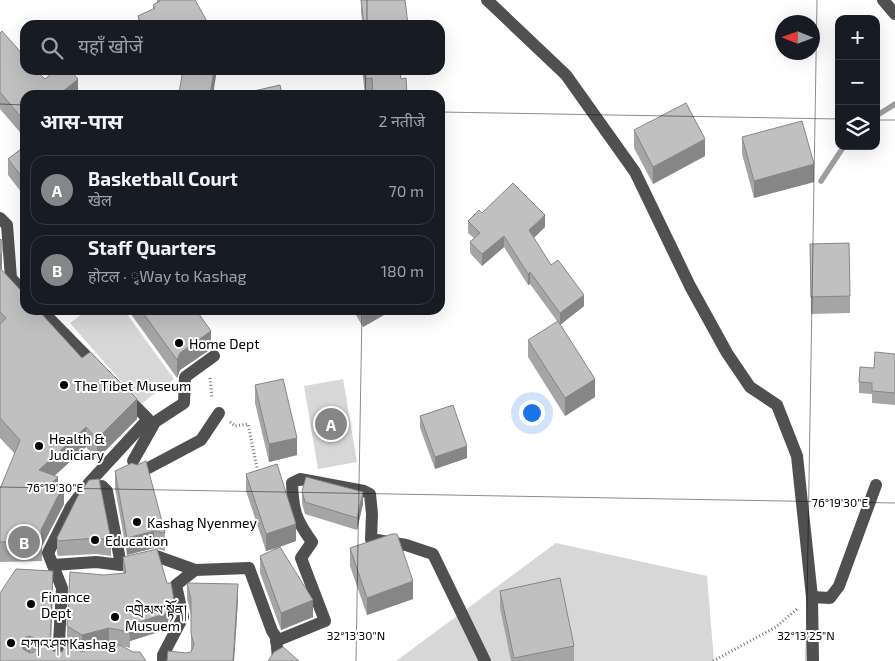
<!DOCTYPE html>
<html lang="hi">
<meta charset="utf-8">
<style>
body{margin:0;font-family:"Exo 2","Noto Sans Devanagari","Noto Serif Tibetan",sans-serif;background:#242831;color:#f1f3f6}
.controls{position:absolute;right:15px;top:15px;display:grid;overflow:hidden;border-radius:10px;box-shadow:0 5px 20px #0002}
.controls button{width:45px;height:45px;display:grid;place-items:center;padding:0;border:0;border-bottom:1px solid #363941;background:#171b24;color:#f1f3f6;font:25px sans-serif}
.compass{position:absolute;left:775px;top:15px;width:45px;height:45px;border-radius:50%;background:#171b24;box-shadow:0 5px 20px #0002;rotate:271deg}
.you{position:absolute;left:531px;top:412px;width:18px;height:18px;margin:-12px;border:4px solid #fff;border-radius:50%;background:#1a73e8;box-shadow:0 0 0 8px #1a73e833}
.badge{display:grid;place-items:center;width:32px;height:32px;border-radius:50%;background:#858687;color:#fff;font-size:16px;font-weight:700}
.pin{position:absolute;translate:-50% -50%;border:2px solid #fff;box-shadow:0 1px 5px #0006}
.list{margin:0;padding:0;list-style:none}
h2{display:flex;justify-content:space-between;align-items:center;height:65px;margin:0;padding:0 20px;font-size:21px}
h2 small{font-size:16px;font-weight:400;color:#9ea1a6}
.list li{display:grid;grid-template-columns:32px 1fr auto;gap:15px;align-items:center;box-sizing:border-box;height:70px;margin:0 10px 10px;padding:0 10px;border:1px solid #363941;border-radius:15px}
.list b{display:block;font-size:19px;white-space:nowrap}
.list p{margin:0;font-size:16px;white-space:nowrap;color:#9ea1a6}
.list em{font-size:16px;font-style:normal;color:#9ea1a6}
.icon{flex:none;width:28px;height:28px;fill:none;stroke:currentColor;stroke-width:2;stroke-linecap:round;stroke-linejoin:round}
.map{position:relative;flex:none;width:895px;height:661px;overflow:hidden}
.search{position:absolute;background:#171b24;box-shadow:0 5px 20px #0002;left:20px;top:20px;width:425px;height:55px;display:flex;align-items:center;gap:12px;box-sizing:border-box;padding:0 18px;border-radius:15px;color:#9ea1a6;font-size:19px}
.panel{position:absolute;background:#171b24;box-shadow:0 5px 20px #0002;left:20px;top:90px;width:425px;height:225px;border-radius:15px}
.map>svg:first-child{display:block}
.green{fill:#d7d7d7}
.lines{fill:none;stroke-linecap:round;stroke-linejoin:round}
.stream{stroke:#9e9e9e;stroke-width:5.5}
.path{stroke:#727272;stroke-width:3;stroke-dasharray:1 2.5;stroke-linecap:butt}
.minor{stroke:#505050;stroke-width:12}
.wall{fill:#a5a5a5}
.shaded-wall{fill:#868686}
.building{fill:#c0c0c0;stroke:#868686;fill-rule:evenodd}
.ticks{fill:none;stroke:#000;stroke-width:1;stroke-opacity:0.45}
.poi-dot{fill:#000;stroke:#fff;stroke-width:2}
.labels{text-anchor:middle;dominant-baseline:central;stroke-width:4;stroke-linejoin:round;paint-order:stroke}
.poi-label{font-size:14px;fill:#000;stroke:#fff;text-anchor:start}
.ticks-label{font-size:12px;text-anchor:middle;fill:#000;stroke:#fff;stroke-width:4;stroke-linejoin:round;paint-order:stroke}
</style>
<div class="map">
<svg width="895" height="661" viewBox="0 0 895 661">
<rect width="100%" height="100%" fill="#fff"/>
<g class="green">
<path d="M 88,310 L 124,310 L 174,379 L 141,404 L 70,323 Z"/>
<path d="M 343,379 L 357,462 L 318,469 L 304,386 Z"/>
<path d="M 556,543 L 707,576 L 714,661 L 396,661 Z"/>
</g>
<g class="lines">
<g class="stream">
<path d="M 876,116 L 895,104"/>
<path d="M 821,181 L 844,146"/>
</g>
<g class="path">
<path d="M 210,378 L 212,399"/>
<path d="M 230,422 L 235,426 L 248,424 L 258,473"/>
<path d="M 713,661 L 776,627 L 797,609"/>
</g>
<g class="minor">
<path d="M 487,0 L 566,75 L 635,172 L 690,286 L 727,353 L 750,387 L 777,405 L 797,456 L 812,597 L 813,661"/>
<path d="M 883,0 L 895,14"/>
<path d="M 0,218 L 7,225 L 11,278 L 25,294"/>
<path d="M 41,310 L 97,367"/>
<path d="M 133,461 L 155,422 L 184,403 L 185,377 L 214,356"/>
<path d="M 137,474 L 201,440 L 219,413"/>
<path d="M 102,486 L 107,491 L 121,565"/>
<path d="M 53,565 L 96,562 L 121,565 L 156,556 L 195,570"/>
<path d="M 812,597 L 830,598 L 839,586 L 876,485"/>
<path d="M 276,641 L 325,621 L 301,558 L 312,542 C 296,520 293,511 292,483 L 300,479 L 364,491 L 370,494 L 372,514 L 371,539 L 406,545 L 433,554 L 485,661"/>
<path d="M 58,661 L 62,588 L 48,553 L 71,507 L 89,483 L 148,419 L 125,396"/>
<path d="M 163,661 L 163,655 L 183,617 L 176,585 L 195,570 L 249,568 L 272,631 L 276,637 L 278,658 L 276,661"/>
</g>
</g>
<g class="wall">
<path d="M 157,0 L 195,0 L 209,25 L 138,25 L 138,16 L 153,10 L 153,5 L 157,3 Z"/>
<path d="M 361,0 L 408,25 L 363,25 L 361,13 Z"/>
<path d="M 0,33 L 45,79 L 78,95 L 25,95 L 25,138 L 0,109 Z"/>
<path d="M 362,70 L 400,70 L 401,79 L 407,95 L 372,95 L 372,92 L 365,93 Z"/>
<path d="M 634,130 L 705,156 L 653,184 L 634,148 Z"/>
<path d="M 742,137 L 814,182 L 754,198 L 742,154 Z"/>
<path d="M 25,146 L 25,197 L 8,175 L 8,159 Z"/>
<path d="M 482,213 L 545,227 L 534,238 L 551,265 L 584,306 L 560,325 L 530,284 L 528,285 L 504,247 L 482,266 L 470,253 L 470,242 L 474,238 L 468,233 L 468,221 Z"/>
<path d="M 0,239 L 2,270 L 137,419 L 97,459 L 86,447 L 54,476 L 64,504 L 42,546 L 42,561 L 0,562 L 0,489 L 15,454 L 0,438 Z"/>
<path d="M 810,244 L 850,296 L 850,313 L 811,314 Z"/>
<path d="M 128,310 L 196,310 L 211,349 L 180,370 L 177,378 Z"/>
<path d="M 353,310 L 389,310 L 389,312 L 363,327 Z"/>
<path d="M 528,340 L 595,397 L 565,416 L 528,357 Z"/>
<path d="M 895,354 L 895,405 L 872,403 L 872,394 L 859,393 L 859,382 L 874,368 Z"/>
<path d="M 255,385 L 297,455 L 269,462 L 255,403 Z"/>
<path d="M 420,416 L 467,458 L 435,469 L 420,428 Z"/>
<path d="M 115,471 L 165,533 L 165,551 L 154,548 L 127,555 L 115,488 Z"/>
<path d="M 246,474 L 296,541 L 280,547 L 313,617 L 281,630 L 260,573 L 260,556 L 278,548 L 266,551 L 246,491 Z"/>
<path d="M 302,491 L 363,504 L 357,530 L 305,514 L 302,503 Z"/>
<path d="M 78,496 L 111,540 L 111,556 L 96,554 L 58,556 L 57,553 L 57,538 Z"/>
<path d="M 350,548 L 413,599 L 367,615 L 350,566 Z"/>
<path d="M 123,557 L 174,616 L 168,629 L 130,641 L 130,648 L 122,646 L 133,652 L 0,661 L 53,587 L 51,646 L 53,651 L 81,652 L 96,647 L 82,651 L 67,642 L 67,626 L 104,575 L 123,573 Z"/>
<path d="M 187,583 L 238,600 L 234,661 L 167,661 L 191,652 L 191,615 L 187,599 Z"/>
<path d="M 500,591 L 574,646 L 574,661 L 511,661 L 500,608 Z"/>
</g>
<g class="shaded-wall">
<path d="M 214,70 L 217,70 L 213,95 L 210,95 Z"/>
<path d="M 78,79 L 78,95 L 61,95 L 61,93 Z"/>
<path d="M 705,139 L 705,156 L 653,184 L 653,167 Z"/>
<path d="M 814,164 L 814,182 L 754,198 L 754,181 Z"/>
<path d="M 545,215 L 545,227 L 529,242 L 529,230 Z"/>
<path d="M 504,236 L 504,247 L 482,266 L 482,254 Z"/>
<path d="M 2,252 L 2,272 L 0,274 L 0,255 Z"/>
<path d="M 530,272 L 530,284 L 528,285 L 528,274 Z"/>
<path d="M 584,295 L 584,306 L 560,325 L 560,313 Z"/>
<path d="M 60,310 L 65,310 L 60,314 Z"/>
<path d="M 371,310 L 389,310 L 389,312 L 363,327 L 363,315 Z"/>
<path d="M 211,331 L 211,349 L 180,370 L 177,378 L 177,360 L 180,353 Z"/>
<path d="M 595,379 L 595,397 L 565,416 L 565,398 Z"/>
<path d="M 137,399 L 137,419 L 97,459 L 97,439 Z"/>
<path d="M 86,427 L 86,447 L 39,490 L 39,470 Z"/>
<path d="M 297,438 L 297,455 L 269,462 L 269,444 Z"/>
<path d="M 467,446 L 467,458 L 435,469 L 435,457 Z"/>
<path d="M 58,477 L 58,496 L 64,484 L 64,504 L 42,546 L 41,530 L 45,489 Z"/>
<path d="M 363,492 L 363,504 L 357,530 L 357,518 Z"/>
<path d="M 296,524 L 296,541 L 266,551 L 266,534 Z"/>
<path d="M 154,531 L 154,548 L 127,555 L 127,538 Z"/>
<path d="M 53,571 L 53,587 L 50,661 L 50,644 Z"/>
<path d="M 413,581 L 413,599 L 367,615 L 367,598 Z"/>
<path d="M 238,584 L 238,600 L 234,661 L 233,661 Z"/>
<path d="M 174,600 L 174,616 L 168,629 L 130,641 L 129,625 Z"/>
<path d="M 313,600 L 313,617 L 281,630 L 281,613 Z"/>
<path d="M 109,628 L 109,644 L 82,651 L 82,635 Z"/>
<path d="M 30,636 L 30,652 L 26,653 L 22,660 L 22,643 L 26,637 Z"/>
</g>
<g class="building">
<path d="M 160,0 L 195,0 L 209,25 L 142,25 L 138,16 L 155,8 L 153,5 L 160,1 Z"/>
<path d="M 361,0 L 405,0 L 408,25 L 364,25 Z"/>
<path d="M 2,31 L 25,57 L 25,70 L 36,70 L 45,79 L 56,70 L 70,70 L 78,79 L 61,93 L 63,95 L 25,95 L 25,122 L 0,92 L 0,33 Z"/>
<path d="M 183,70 L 214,70 L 210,95 L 190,95 L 179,93 Z"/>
<path d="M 364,70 L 400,70 L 401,79 L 406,78 L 407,95 L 373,95 L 372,78 L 365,79 Z"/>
<path d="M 280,85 L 282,95 L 254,95 L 254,91 Z"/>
<path d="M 686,103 L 705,139 L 653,167 L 634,130 Z"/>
<path d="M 802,121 L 814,164 L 754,181 L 742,137 Z"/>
<path d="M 25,146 L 25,181 L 8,159 Z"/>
<path d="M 513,183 L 545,215 L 529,230 L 551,265 L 558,260 L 584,295 L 560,313 L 530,272 L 528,274 L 504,236 L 482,254 L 470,242 L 480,233 L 468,221 L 479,210 L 482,213 Z"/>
<path d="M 0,239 L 2,240 L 2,252 L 0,255 Z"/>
<path d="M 849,243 L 850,296 L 811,297 L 810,244 Z"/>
<path d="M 0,268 L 25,295 L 25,310 L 38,310 L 82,358 L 90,352 L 137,399 L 97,439 L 86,427 L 39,470 L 58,477 L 45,489 L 64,484 L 41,530 L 42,541 L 0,542 L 0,489 L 20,440 L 0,418 L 0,324 L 6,318 L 0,312 Z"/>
<path d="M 141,310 L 196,310 L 211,331 L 180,353 L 177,360 Z"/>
<path d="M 360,310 L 371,310 L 363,315 Z"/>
<path d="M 558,321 L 595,379 L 565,398 L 528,340 Z"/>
<path d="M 875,352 L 895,354 L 895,393 L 872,391 L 872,383 L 859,382 L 860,367 L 874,368 Z"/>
<path d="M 283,379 L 297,438 L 269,444 L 255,385 Z"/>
<path d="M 453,405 L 467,446 L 435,457 L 420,416 Z"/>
<path d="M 146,461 L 165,533 L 154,531 L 127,538 L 115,471 L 132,463 L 137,465 Z"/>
<path d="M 277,464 L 296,524 L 266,534 L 246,474 Z"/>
<path d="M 306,477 L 363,492 L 357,518 L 305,502 L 302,491 Z"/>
<path d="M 99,479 L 111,540 L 96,538 L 58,541 L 57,538 L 78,496 L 89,480 Z"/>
<path d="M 392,534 L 397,534 L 413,581 L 367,598 L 350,548 Z"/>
<path d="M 280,547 L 313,600 L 281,613 L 260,556 Z"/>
<path d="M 157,549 L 167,583 L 171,583 L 174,600 L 168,613 L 129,625 L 130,632 L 109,628 L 82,635 L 67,626 L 70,572 L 104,575 L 126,573 L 123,557 Z"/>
<path d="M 16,569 L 53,571 L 50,644 L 53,651 L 62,652 L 66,643 L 81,652 L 104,645 L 120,645 L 133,652 L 140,652 L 146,661 L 0,661 L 0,593 ZM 30,636 L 37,639 L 38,645 L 34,652 L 30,653 L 23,649 L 22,643 L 26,637 Z"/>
<path d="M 560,578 L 574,646 L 514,658 L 500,591 Z"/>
<path d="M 187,583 L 238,584 L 233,661 L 167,661 L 168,651 L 186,653 L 191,652 L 194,645 L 191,633 L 191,599 Z"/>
<path d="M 283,647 L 299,661 L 268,661 L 274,652 Z"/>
</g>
<path class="ticks" d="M 367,25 L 367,0M 365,95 L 366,70M 0,104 L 25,105M 440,112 L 839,119M 876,120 L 895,120M 0,487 L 895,503M 356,661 L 362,310M 806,661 L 817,0"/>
<g class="poi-dot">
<circle cx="179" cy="343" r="5"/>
<circle cx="64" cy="385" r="5"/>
<circle cx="39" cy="446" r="5"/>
<circle cx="137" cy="522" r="5"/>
<circle cx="95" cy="540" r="5"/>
<circle cx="31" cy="604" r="5"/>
<circle cx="115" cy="617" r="5"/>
<circle cx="11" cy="643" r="5"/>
</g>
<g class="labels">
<g class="poi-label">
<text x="189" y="343">Home Dept</text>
<text x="74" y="385">The Tibet Museum</text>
<text x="49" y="438">Health &amp;<tspan x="49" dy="16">Judiciary</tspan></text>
<text x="147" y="522">Kashag Nyenmey</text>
<text x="105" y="540">Education</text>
<text x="41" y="596">Finance<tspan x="41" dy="16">Dept</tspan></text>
<text x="125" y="609">འགྲེམས་སྟོན།<tspan x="125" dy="16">Musuem</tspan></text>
<text x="21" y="643">བཀའ་ཤགKashag</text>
</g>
</g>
<g class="ticks-label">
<text x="55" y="492">76°19'30"E</text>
<text x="840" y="507">76°19'30"E</text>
<text x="356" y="640">32°13'30"N</text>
<text x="806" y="640">32°13'25"N</text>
</g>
</svg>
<div class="controls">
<button>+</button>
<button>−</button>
<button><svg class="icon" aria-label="layers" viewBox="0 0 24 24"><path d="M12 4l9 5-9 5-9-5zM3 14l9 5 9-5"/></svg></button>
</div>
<svg class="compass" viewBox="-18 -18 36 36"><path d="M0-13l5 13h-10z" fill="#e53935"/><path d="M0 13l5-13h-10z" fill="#9ea1a6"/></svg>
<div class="you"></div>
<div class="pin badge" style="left:331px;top:424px">A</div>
<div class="pin badge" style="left:24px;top:542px">B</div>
<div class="search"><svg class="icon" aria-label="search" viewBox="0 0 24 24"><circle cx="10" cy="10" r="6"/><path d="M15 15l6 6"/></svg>यहाँ खोजें</div>
<section class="panel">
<h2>आस-पास<small>2 नतीजे</small></h2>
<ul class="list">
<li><span class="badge">A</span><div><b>Basketball Court</b><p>खेल</p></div><em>70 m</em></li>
<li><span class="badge">B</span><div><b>Staff Quarters</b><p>होटल · ྭWay to Kashag</p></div><em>180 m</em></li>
</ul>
</section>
</div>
